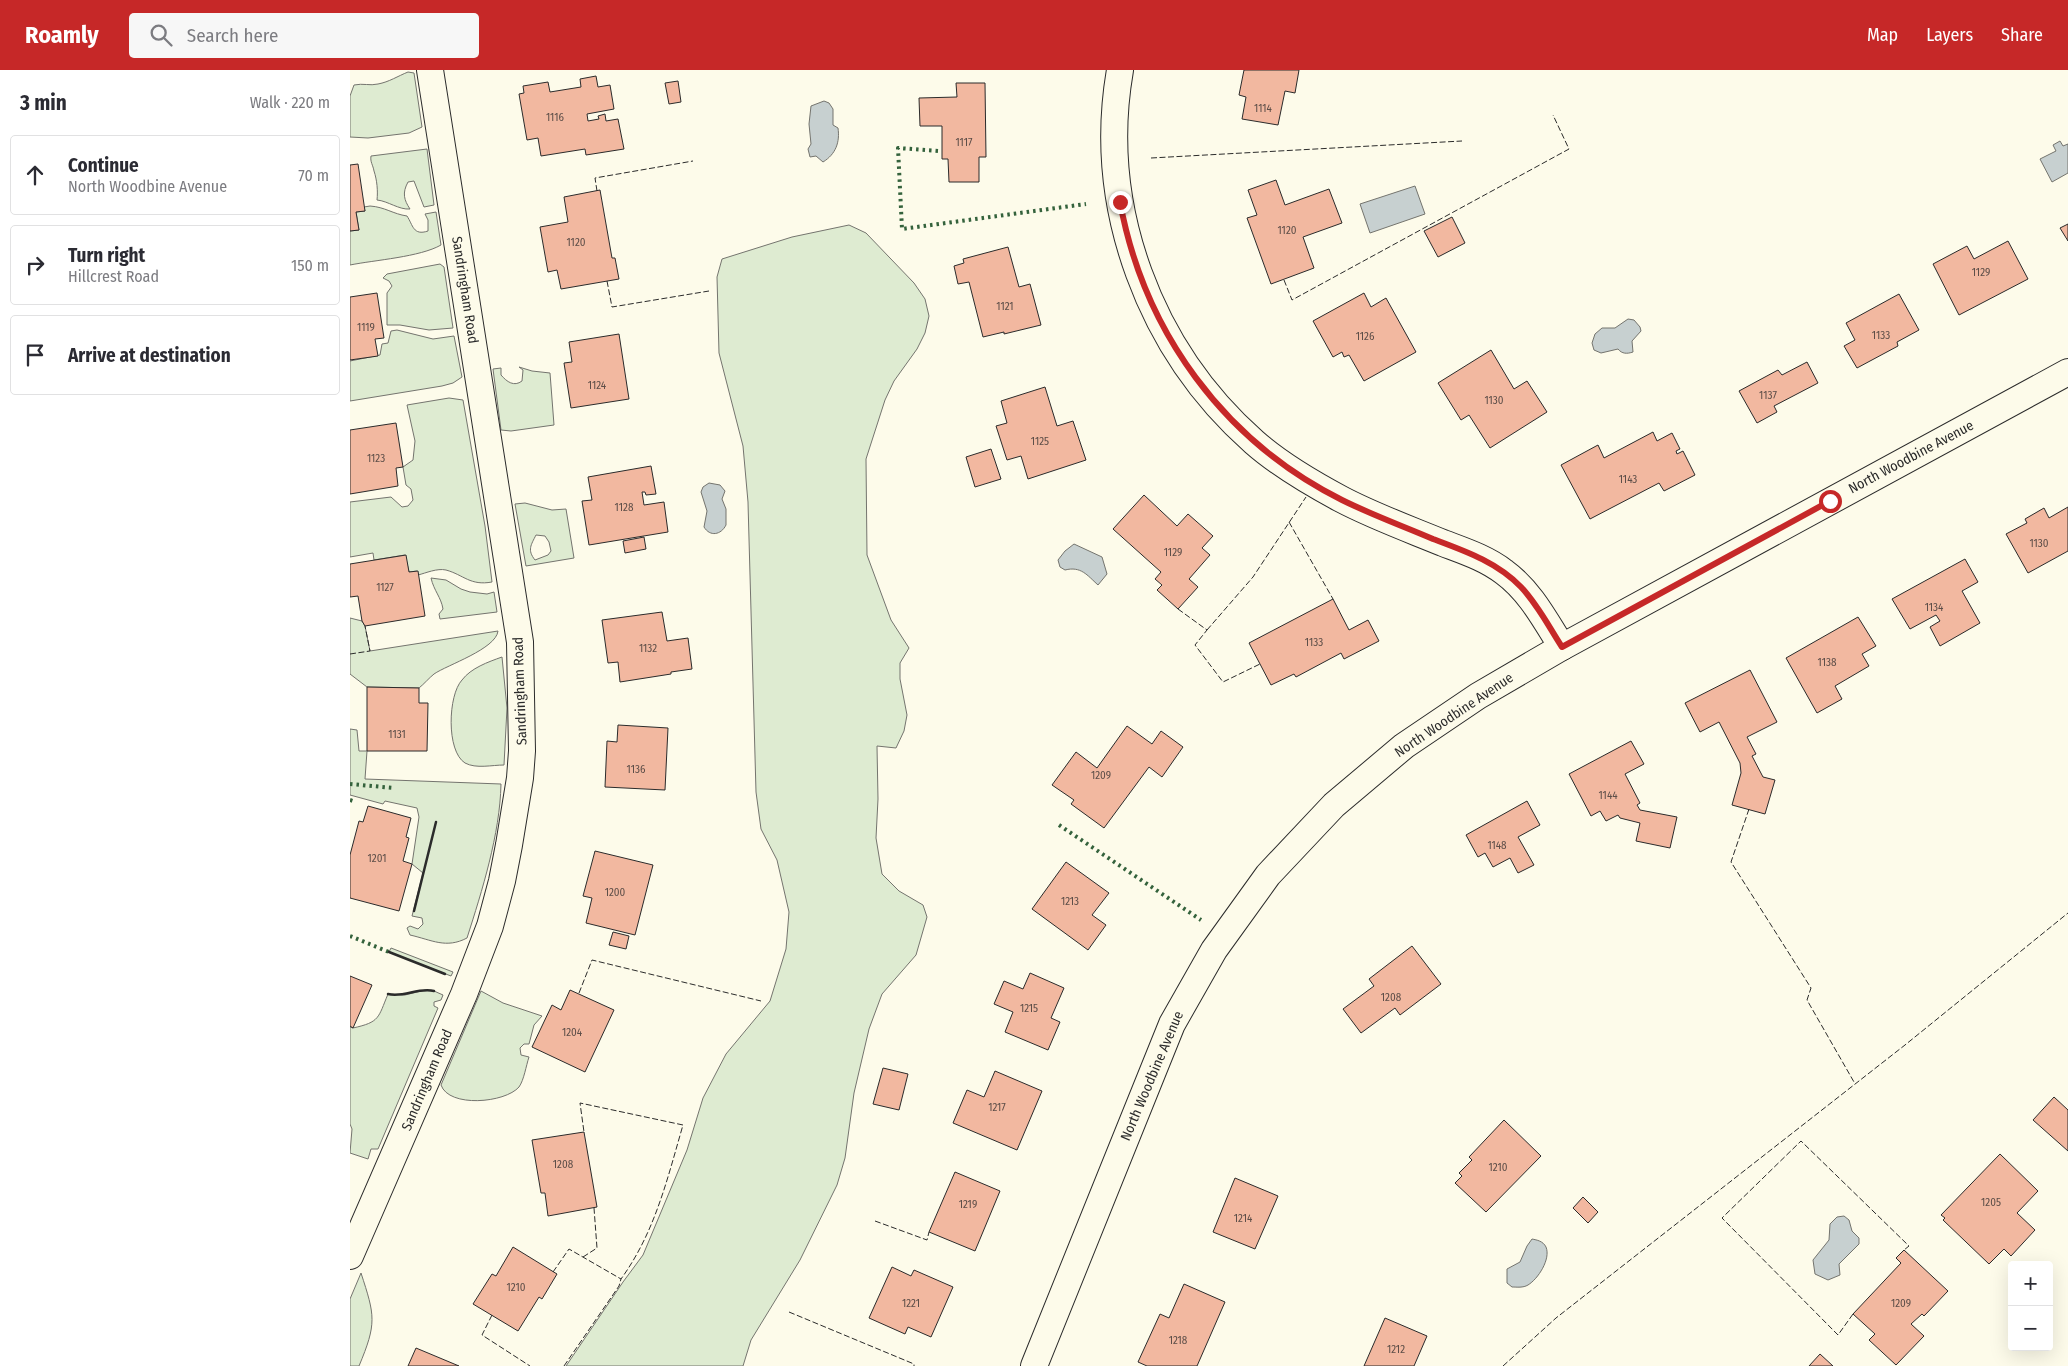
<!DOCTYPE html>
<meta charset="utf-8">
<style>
body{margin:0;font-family:"Fira Sans Condensed",sans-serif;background:#f7f7f7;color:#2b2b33}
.controls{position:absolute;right:15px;bottom:15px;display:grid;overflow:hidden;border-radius:5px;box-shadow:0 5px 20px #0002}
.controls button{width:45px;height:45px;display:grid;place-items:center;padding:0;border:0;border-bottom:1px solid #e1e1e2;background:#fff;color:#2b2b33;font:25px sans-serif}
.stop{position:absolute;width:15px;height:15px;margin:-11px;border:4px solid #c62828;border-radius:50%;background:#fff}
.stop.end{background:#c62828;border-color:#fff;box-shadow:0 1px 5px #0008}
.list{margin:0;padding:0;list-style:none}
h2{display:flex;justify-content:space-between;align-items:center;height:65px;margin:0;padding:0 20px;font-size:21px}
h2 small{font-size:16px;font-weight:400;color:#7c7c81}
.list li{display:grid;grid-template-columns:32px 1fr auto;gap:15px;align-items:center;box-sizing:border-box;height:80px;margin:0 10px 10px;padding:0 10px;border:1px solid #e1e1e2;border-radius:5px}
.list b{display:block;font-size:19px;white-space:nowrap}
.list p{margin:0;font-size:16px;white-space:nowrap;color:#7c7c81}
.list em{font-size:16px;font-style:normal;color:#7c7c81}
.icon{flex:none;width:28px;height:28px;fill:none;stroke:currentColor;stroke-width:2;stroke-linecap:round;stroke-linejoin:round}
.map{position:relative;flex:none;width:1718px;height:1296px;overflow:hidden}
header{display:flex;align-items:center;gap:30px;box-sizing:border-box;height:70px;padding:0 25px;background:#c62828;color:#fff}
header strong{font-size:24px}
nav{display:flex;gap:28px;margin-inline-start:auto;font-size:18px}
.search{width:350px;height:45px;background:#f7f7f7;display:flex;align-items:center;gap:12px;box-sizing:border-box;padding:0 18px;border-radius:5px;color:#7c7c81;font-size:19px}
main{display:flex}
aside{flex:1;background:#fff}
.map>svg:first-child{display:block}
.green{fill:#deebd1;stroke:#74746e;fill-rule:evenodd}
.water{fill:#c7d0d0;stroke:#74746e}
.building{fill:#f2b8a0;stroke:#2b2b2b}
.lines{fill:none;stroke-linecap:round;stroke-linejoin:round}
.minor-casing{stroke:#2b2b2b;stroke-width:28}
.minor{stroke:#fdfbea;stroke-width:26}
.hedge{stroke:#34623c;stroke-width:4;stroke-dasharray:2.5 4;stroke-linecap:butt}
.fence{stroke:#2b2b2b;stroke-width:1;stroke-dasharray:6 2.5;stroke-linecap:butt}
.wall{stroke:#2b2b2b;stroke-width:2.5}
.route{stroke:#c62828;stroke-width:6}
.labels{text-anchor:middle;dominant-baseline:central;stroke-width:4;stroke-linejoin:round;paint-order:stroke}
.number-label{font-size:11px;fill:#5d4e48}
.street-label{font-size:14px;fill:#2b2b2b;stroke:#fdfbea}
</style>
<header>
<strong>Roamly</strong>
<div class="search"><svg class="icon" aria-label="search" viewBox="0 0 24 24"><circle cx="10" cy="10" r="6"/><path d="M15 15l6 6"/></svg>Search here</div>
<nav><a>Map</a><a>Layers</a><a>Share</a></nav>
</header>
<main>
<aside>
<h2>3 min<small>Walk · 220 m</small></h2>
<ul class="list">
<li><svg class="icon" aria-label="ahead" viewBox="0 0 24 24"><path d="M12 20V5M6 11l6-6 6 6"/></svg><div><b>Continue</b><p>North Woodbine Avenue</p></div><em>70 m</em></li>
<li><svg class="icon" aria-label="right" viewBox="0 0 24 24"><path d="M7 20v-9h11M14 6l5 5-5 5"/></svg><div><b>Turn right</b><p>Hillcrest Road</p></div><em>150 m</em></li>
<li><svg class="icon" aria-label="arrive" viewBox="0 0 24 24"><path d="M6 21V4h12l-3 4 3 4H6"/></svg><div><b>Arrive at destination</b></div></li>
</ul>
</aside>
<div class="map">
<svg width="1718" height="1296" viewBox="0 0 1718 1296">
<rect width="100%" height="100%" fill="#fdfbea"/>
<g class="green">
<path d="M 58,2 L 64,3 L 72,57 L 59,63 L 18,68 L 0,67 L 0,26 L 4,15 C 13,13 20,16 28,14 C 39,12 48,6 58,2 Z"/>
<path d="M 77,79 L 84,135 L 74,137 L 64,111 L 58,112 C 52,123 54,130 60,139 C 49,140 38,131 27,130 C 28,121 27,110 24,101 C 23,95 20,92 21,86 Z"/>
<path d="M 20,136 C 35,137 43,144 57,146 C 63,155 63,166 78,161 L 78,150 L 75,144 L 86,142 L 91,175 C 70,187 25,190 0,195 L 0,161 L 9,160 L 6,142 L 15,141 L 14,137 Z"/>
<path d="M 499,155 L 516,163 L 564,213 L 575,229 L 579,246 L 575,263 L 567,279 L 544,311 L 535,330 L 516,389 L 517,485 L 541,550 L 559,578 L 550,593 L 550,609 L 557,645 L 554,661 L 546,678 L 527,676 L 528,729 L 526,768 L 532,804 L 549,821 L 573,835 L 577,847 L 566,885 L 532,924 L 519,959 L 504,1023 L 495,1088 L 487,1115 L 450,1190 L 401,1270 L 393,1296 L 216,1296 L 273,1212 L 293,1185 L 337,1080 L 353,1028 L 376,984 L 420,931 L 436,879 L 439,842 L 427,790 L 411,759 L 406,722 L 398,432 L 393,376 L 369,283 L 367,207 L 372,189 L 442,167 Z"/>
<path d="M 90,194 L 94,197 L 103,258 L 79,260 L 50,255 L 37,255 L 37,223 L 42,216 L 39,211 L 33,208 L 37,204 Z"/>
<path d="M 47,260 L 83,269 L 104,266 L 112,307 L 103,313 L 92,316 L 0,331 L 0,291 L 30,285 L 32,274 L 38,273 L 41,261 Z"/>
<path d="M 169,297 L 182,301 L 200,303 L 204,355 L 161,361 L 151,360 L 143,299 L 151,298 L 151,305 C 157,312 164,317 172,311 L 173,300 Z"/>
<path d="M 99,328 L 113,330 L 135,456 L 142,512 C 120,516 114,505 96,500 C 87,498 76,503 68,505 L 67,501 L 59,502 L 55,485 L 24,490 L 23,483 L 0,487 L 0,432 L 41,427 L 52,437 L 58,436 L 63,430 L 61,419 L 56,415 L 53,397 L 63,390 L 65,371 L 57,335 Z"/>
<path d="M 175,433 L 202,440 L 216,439 L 224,488 L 176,496 L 165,434 ZM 186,465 L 195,466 L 199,472 L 201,481 L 198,485 L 185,490 C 177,480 181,475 186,465 Z"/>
<path d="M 81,508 L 96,510 L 111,519 L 120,522 L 137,524 L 144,522 L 147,542 L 90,549 L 89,544 L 93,539 C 91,527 84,521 81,508 Z"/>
<path d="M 0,548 L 12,551 L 15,556 L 20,581 L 148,561 C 146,579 97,595 84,604 C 79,608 74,614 69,618 L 17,617 L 0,604 Z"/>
<path d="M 152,587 L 157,638 L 154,695 C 142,695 126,699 115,693 C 96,681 98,625 112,610 C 121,598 138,592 152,587 Z"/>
<path d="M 0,659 L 7,660 L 9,681 L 17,681 L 15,709 L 151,714 C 150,764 132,821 117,868 C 96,879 82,870 60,865 L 57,858 L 60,856 L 68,859 L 73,854 L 72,848 L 62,846 L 73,803 L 62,794 L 69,747 L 67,738 L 35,731 L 33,734 L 0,725 Z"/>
<path d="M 41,878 L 103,902 L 101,906 L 39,882 Z"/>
<path d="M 75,920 L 84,921 L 93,925 L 91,930 L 84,932 L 84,936 L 88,938 L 28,1079 L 21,1079 L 18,1089 L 0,1083 L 2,1059 L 0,1054 L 0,957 L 3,958 C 30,952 28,948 38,924 L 55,925 Z"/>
<path d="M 131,921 L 153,933 L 192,946 L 184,955 L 179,974 L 174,974 L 170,978 L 171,985 L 179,987 C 176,996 174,1010 169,1017 C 155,1033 99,1038 91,1015 Z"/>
<path d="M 11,1203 C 25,1246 27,1253 9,1296 L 0,1296 L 0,1229 Z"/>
</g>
<g class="water">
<path d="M 474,31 L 479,33 L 483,39 L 483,55 L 488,58 C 490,72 486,84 473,92 L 466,86 L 460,87 L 458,79 L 461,74 L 459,54 L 461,36 Z"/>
<path d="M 1710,71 L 1713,76 L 1718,74 L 1718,103 L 1702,112 L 1690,89 L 1706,81 L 1703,75 Z"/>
<path d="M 1065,116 L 1075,144 L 1020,163 L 1010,134 Z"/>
<path d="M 1278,249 L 1284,250 L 1290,257 L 1291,261 L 1282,271 L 1283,282 C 1277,284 1272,284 1268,279 L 1251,283 L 1244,280 L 1242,273 L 1245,264 L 1252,258 L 1265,258 Z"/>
<path d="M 359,413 L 370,415 L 375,421 L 372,429 L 376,439 L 376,455 C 371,465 360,467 354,457 L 357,441 L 351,422 L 353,417 Z"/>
<path d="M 724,474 L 752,487 L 757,504 L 748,515 C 737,505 731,496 715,500 L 710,497 L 708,490 L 715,481 Z"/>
<path d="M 1494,1146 L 1499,1150 L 1502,1161 L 1509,1168 L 1509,1174 L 1489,1194 L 1490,1205 L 1478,1210 L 1465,1204 L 1463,1190 L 1479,1170 L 1480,1154 L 1487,1147 Z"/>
<path d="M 1182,1169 C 1187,1170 1193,1171 1196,1177 C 1201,1189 1188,1209 1178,1215 C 1173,1218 1167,1217 1162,1217 L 1157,1213 L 1157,1199 L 1170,1192 L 1177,1176 Z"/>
</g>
<g class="building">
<path d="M 894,0 L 949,0 L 945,23 L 935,21 L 928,55 L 892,49 L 896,27 L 889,25 Z"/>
<path d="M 246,6 L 248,17 L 260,15 L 264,39 L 237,44 L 238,51 L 249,49 L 248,46 L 255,44 L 256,51 L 268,49 L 274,79 L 236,85 L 235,79 L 191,86 L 188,68 L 177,70 L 169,24 L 174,23 L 173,16 L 198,12 L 200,22 L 231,17 L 230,9 Z"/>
<path d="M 328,11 L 331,32 L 319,34 L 315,13 Z"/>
<path d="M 606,13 L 635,13 L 636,87 L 629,87 L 629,112 L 599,112 L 598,89 L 592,89 L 592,56 L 570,56 L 569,28 L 607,27 Z"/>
<path d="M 8,94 L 15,141 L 6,142 L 9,160 L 0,161 L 0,95 Z"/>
<path d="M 926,110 L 935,135 L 979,119 L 992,153 L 953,167 L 964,198 L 921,214 L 897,148 L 907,145 L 898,120 Z"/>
<path d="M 250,120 L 262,188 L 265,188 L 269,209 L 211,219 L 207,200 L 198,202 L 190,157 L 218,152 L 214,127 Z"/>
<path d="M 1102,147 L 1115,173 L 1088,187 L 1074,161 Z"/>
<path d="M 1718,154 L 1718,171 L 1710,158 Z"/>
<path d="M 1658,171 L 1678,209 L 1609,245 L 1583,194 L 1617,176 L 1624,189 Z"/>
<path d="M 658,177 L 669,217 L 680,214 L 691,255 L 654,264 L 654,262 L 633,267 L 619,212 L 608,214 L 604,196 L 614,193 L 613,189 Z"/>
<path d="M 27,223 L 34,268 L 25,269 L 28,286 L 0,290 L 0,227 Z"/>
<path d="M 1014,223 L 1021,237 L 1036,228 L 1066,282 L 1014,311 L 999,285 L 994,287 L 992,282 L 983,287 L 963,251 Z"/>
<path d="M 1549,224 L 1569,260 L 1547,272 L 1548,276 L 1507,298 L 1494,276 L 1505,270 L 1496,253 Z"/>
<path d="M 269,264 L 279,329 L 221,338 L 214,293 L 222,292 L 219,272 Z"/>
<path d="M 1141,280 L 1164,319 L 1177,311 L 1197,342 L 1140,378 L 1119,345 L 1111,350 L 1088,313 Z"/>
<path d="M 1457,292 L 1468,313 L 1424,336 L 1427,342 L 1407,353 L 1389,321 L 1428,300 L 1432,305 Z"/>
<path d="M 695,317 L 707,356 L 723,351 L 736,390 L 678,409 L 671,386 L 657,390 L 646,356 L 657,353 L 651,331 Z"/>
<path d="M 46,353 L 53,397 L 46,398 L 48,416 L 0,424 L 0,360 Z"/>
<path d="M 1303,362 L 1307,371 L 1322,363 L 1330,379 L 1326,381 L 1327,384 L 1333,381 L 1345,405 L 1314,421 L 1309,413 L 1240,449 L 1211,395 L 1248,375 L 1254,388 Z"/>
<path d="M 641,379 L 651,409 L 625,417 L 616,387 Z"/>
<path d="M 301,396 L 306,424 L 296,425 L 295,422 L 292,422 L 294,435 L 314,432 L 318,462 L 239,475 L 232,431 L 242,430 L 238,407 Z"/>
<path d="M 794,425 L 827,456 L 838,444 L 863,466 L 852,478 L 860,485 L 839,509 L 848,517 L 828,539 L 807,520 L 812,515 L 805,509 L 811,502 L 763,459 Z"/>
<path d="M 1718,437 L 1718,481 L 1678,503 L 1656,464 L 1677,453 L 1675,449 L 1694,438 L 1699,448 Z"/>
<path d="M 294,467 L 296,479 L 275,483 L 273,471 Z"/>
<path d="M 56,485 L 59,502 L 68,501 L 75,546 L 15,556 L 12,551 L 8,526 L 0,527 L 0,494 Z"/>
<path d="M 1615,489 L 1628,512 L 1612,521 L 1630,553 L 1590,576 L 1580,557 L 1590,551 L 1586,545 L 1560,559 L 1542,529 Z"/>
<path d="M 983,529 L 999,560 L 1018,550 L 1029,571 L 994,589 L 991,583 L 946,607 L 944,604 L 921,615 L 899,573 Z"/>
<path d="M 312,542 L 317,571 L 338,568 L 342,599 L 321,602 L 321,604 L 270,612 L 268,592 L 258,593 L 252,550 Z"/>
<path d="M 1508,547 L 1526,576 L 1512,584 L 1519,596 L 1485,616 L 1492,629 L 1467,643 L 1436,588 Z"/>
<path d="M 1400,600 L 1427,652 L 1397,667 L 1406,684 L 1402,686 L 1413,707 L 1425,710 L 1415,744 L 1382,735 L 1391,703 L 1390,693 L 1369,652 L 1350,662 L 1335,633 Z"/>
<path d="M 17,617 L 69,618 L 69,633 L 78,633 L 77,681 L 17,681 Z"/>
<path d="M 268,655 L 318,658 L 315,720 L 255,717 L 257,671 L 267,672 Z"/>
<path d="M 777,656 L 802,674 L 811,661 L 833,677 L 812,707 L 799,697 L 754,758 L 721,734 L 724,730 L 702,715 L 726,682 L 747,698 Z"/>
<path d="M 1281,671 L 1294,694 L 1275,704 L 1290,733 L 1287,735 L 1290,740 L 1327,747 L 1320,778 L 1286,771 L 1290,753 L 1270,748 L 1268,745 L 1256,751 L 1250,741 L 1241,746 L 1219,704 Z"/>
<path d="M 1177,731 L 1190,755 L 1168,767 L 1184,795 L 1168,803 L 1160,788 L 1143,797 L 1135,783 L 1128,787 L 1116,765 Z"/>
<path d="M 18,736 L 61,748 L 56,767 L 59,768 L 53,791 L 62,794 L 49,841 L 0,828 L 0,785 L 9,751 L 13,752 Z"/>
<path d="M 245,781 L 303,795 L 285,865 L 236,853 L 242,828 L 233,826 Z"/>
<path d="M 716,792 L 759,823 L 742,845 L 756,855 L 738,880 L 682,839 Z"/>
<path d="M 263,862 L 279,866 L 276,879 L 259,875 Z"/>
<path d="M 1062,876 L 1091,914 L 1050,945 L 1045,938 L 1011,963 L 993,939 L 1024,916 L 1019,909 Z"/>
<path d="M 680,903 L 714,918 L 701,948 L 710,952 L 698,980 L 655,962 L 663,942 L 644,934 L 654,911 L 673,919 Z"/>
<path d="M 0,906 L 22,915 L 3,958 L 0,956 Z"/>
<path d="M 220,920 L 264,940 L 235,1002 L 182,977 L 202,935 L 211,940 Z"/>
<path d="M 533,998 L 558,1004 L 549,1040 L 523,1034 Z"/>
<path d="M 645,1001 L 692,1021 L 667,1080 L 603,1053 L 617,1020 L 634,1027 Z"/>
<path d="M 1704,1027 L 1718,1040 L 1718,1081 L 1683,1050 Z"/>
<path d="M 1154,1050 L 1191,1086 L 1136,1142 L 1105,1113 L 1112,1106 L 1109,1103 L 1122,1090 L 1119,1087 Z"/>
<path d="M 234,1062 L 247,1137 L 198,1146 L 195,1123 L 191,1123 L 182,1070 Z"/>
<path d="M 1650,1084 L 1688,1121 L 1667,1143 L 1685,1160 L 1661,1186 L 1654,1179 L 1639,1194 L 1593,1150 L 1595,1148 L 1591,1145 Z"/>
<path d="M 605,1102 L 650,1121 L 625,1181 L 579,1162 Z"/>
<path d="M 885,1108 L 928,1126 L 905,1179 L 863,1162 Z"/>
<path d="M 1233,1127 L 1248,1142 L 1238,1153 L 1223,1138 Z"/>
<path d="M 163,1177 L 207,1204 L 192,1229 L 189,1227 L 168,1261 L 123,1234 L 142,1204 L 146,1206 Z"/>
<path d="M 1554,1180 L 1598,1221 L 1574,1246 L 1572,1244 L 1561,1254 L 1574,1266 L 1546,1295 L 1519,1270 L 1525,1264 L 1503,1244 L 1551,1193 L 1546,1188 Z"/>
<path d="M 542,1197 L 561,1206 L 564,1200 L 603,1217 L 581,1267 L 558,1257 L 555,1264 L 519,1248 Z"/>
<path d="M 834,1214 L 875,1232 L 847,1296 L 797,1296 L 788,1292 L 810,1244 L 819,1248 Z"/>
<path d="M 1035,1248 L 1077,1266 L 1064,1296 L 1014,1296 Z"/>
<path d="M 66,1278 L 109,1296 L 58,1296 Z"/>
<path d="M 1470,1284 L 1483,1296 L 1459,1296 Z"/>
</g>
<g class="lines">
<defs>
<g id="minor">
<path d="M 770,0 C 746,138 800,280 904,372 C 930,395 961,413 991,429 C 1023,446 1059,459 1093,473 C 1114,481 1136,488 1154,502 C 1180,521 1195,550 1212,577"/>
<path d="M 0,1186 L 114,924 L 140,856 L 152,811 L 159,775 L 170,708 L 172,681 L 170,572 L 80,0"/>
<path d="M 684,1296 L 822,954 L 864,880 L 918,805 L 984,735 L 1054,676 L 1128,626 L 1212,577 L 1718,302"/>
</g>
</defs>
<use href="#minor" class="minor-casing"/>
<use href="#minor" class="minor"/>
<g class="hedge">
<path d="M 588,81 L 548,78 L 552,159 L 736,134"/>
<path d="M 0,714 L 44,718"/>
<path d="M 0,730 L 6,732"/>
<path d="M 709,755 L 851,850"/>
<path d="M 0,866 L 39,882"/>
</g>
<g class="fence">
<path d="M 801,88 L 1112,71"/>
<path d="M 247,121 L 245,108 L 343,91"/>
<path d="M 934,210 L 942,230 L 1219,79 L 1203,45"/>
<path d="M 257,211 L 262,237 L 359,221"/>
<path d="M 939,452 L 983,529"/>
<path d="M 828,539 L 857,560 L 845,575 L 873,612 L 910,594"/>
<path d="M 857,560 L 903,507 L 956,427"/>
<path d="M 0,584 L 20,581 L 15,556"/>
<path d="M 1399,739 L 1381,792 L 1461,918 L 1457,930 L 1504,1012"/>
<path d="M 229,923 L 242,890 L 411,931"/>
<path d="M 525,1151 L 577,1170 L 579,1162"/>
<path d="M 233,1187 L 247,1178 L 244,1138"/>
<path d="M 203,1202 L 219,1179 L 271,1209 C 305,1162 317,1110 333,1055 L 230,1033 L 234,1062"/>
<path d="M 439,1242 L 564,1294 L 564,1296"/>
<path d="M 1503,1244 L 1488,1265 L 1372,1148 L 1451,1071 L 1559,1176 L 1554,1180"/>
<path d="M 142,1245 L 132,1265 L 180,1296"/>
<path d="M 214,1296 L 269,1216 L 271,1209"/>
<path d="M 1153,1296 L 1206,1248 L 1555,975 L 1718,843"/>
</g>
<g class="wall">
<path d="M 64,841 L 86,752"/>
<path d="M 39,882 L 95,904"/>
<path d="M 38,924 C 54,928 68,917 84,921"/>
</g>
</g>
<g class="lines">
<path class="route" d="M 770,132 C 794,262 874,371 992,430 C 1022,445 1053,456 1083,469 C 1115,481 1147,492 1171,517 C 1188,535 1199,557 1212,577 L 1480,431"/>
</g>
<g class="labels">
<g class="number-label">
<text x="913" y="38">1114</text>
<text x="205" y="47">1116</text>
<text x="614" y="72">1117</text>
<text x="937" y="160">1120</text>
<text x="226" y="172">1120</text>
<text x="1631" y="202">1129</text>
<text x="655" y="236">1121</text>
<text x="16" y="257">1119</text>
<text x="1531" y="265">1133</text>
<text x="1015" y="266">1126</text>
<text x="247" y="315">1124</text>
<text x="1418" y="325">1137</text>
<text x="1144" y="330">1130</text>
<text x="690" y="371">1125</text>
<text x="26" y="388">1123</text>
<text x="1278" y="409">1143</text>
<text x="274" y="437">1128</text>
<text x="1689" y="473">1130</text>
<text x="823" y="482">1129</text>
<text x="35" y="517">1127</text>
<text x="1584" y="537">1134</text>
<text x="964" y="572">1133</text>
<text x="298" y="578">1132</text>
<text x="1477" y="592">1138</text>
<text x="47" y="664">1131</text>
<text x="286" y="699">1136</text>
<text x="751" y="705">1209</text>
<text x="1258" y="725">1144</text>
<text x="1147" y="775">1148</text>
<text x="27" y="788">1201</text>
<text x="265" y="822">1200</text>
<text x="720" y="831">1213</text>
<text x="1041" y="927">1208</text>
<text x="679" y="938">1215</text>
<text x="222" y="962">1204</text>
<text x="647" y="1037">1217</text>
<text x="213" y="1094">1208</text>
<text x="1148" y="1097">1210</text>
<text x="1641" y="1132">1205</text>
<text x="618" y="1134">1219</text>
<text x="893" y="1148">1214</text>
<text x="166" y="1217">1210</text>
<text x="561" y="1233">1221</text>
<text x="1551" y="1233">1209</text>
<text x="828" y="1270">1218</text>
<text x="1046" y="1279">1212</text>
</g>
<g class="street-label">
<text transform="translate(115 220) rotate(81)">Sandringham Road</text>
<text transform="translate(1561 387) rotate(-28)">North Woodbine Avenue</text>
<text transform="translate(170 621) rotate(-92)">Sandringham Road</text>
<text transform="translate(1104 645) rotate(-34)">North Woodbine Avenue</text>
<text transform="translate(802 1006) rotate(-67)">North Woodbine Avenue</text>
<text transform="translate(77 1010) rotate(-67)">Sandringham Road</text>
</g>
</g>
</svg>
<div class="controls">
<button>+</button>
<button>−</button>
</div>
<div class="stop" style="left:1480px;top:431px"></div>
<div class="stop end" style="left:770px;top:132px"></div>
</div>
</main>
